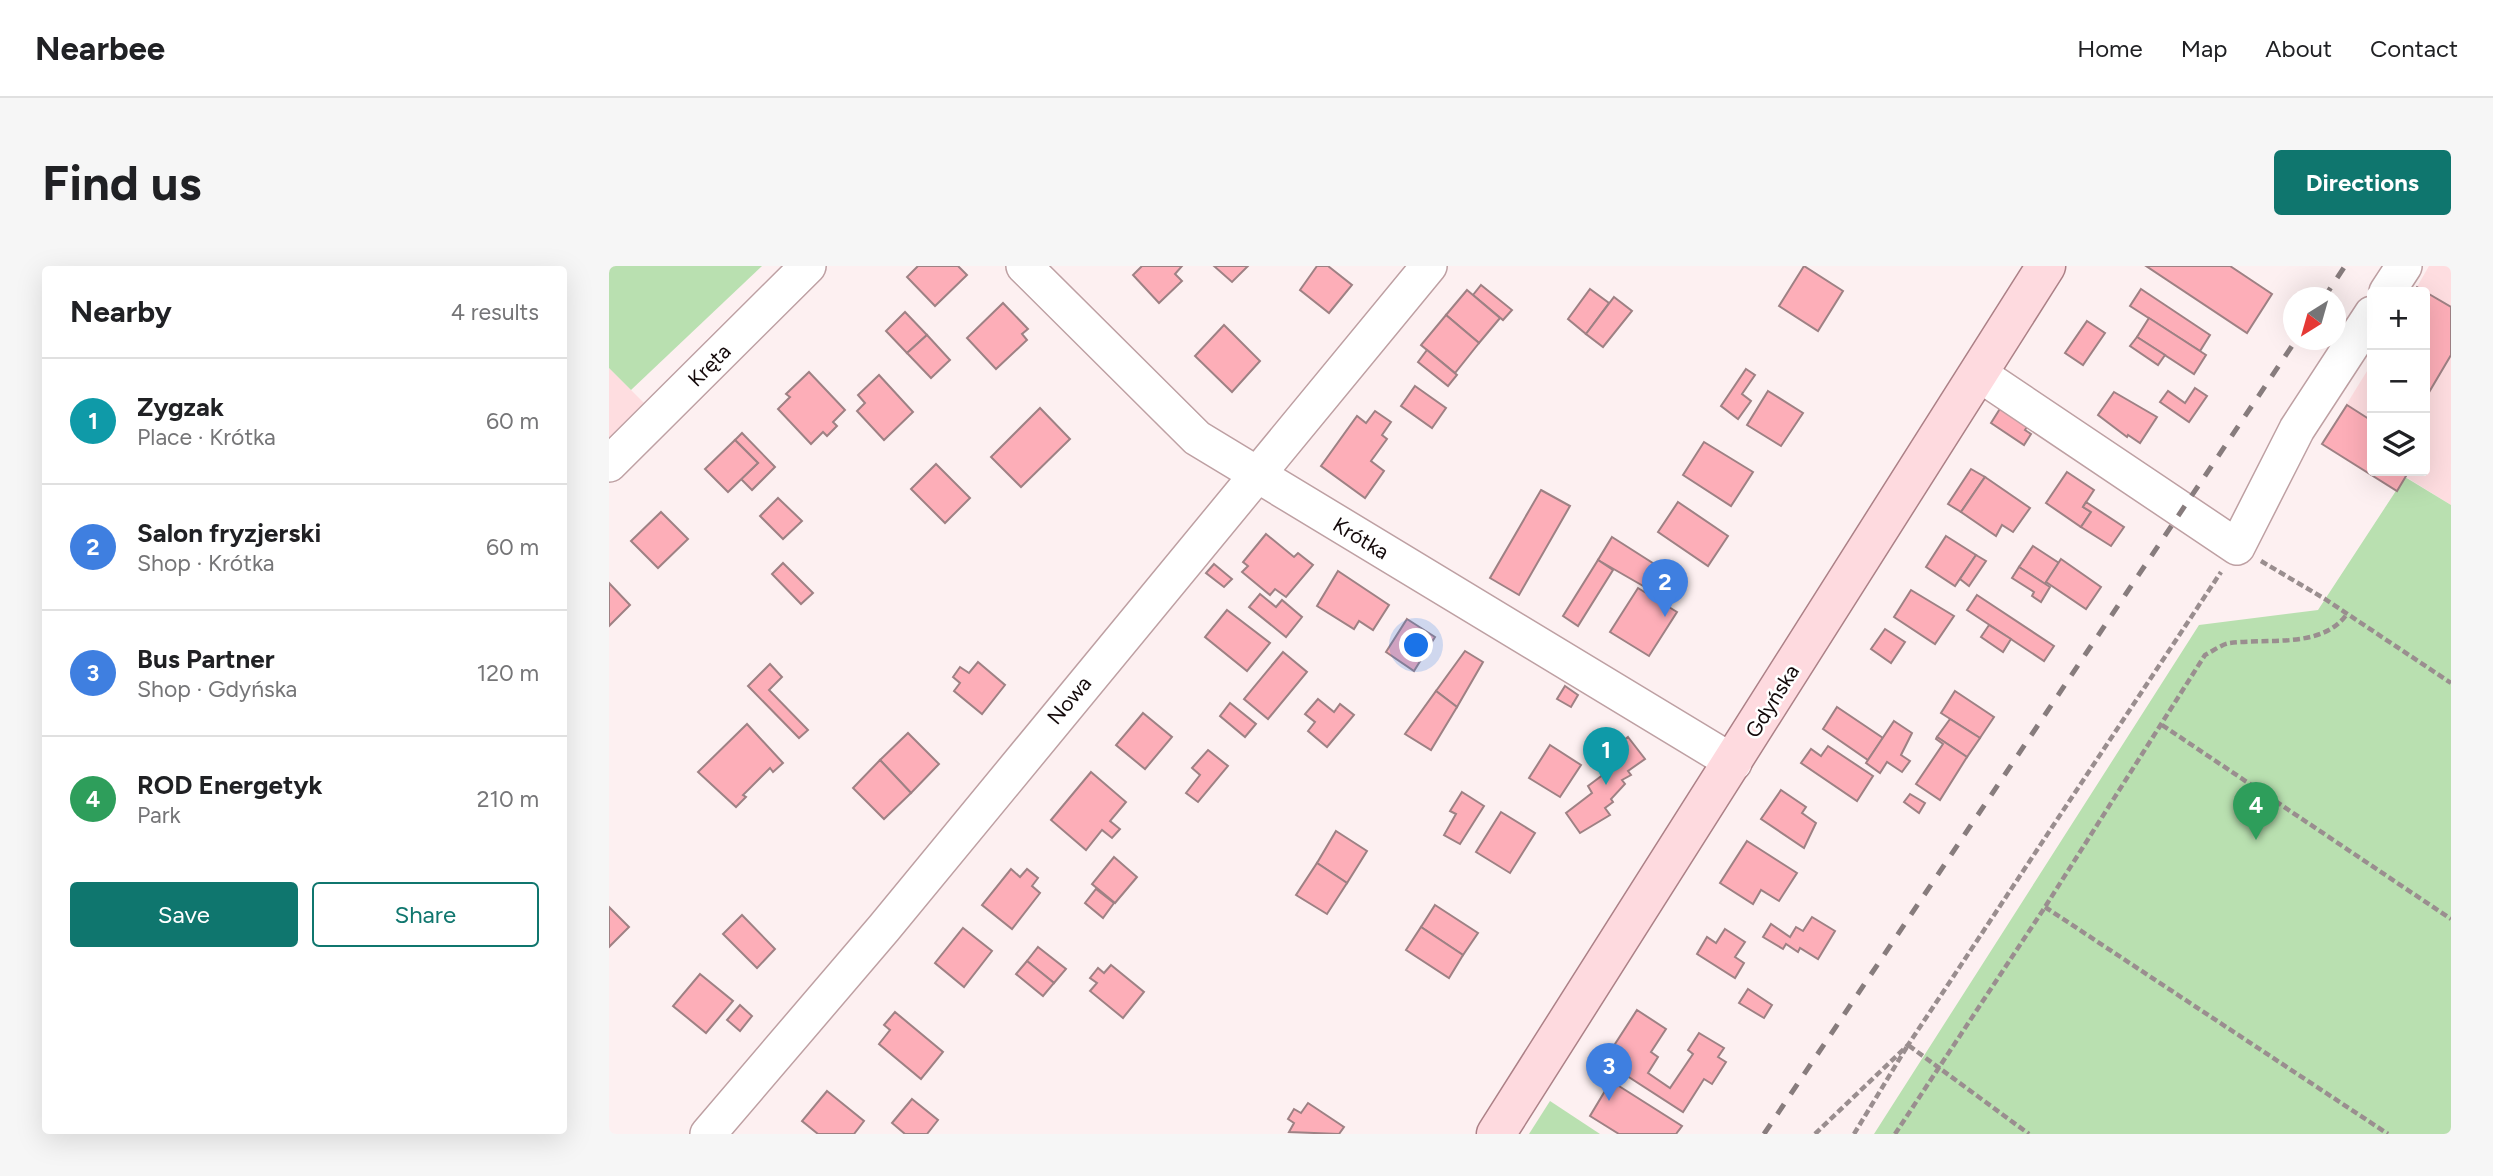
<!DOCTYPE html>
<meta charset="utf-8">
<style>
body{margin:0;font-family:Figtree,sans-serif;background:#f6f6f6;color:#202124}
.controls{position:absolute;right:21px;top:21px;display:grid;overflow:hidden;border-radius:7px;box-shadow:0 7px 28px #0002}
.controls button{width:63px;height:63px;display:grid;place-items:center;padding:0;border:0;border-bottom:2px solid #e0e0e0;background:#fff;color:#202124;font:35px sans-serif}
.compass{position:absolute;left:1674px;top:21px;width:63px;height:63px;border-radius:50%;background:#fff;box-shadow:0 7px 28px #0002;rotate:217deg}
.you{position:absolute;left:808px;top:380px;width:24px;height:24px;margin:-18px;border:5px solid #fff;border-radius:50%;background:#1a73e8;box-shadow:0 0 0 10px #1a73e833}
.badge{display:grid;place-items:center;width:46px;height:46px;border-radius:50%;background:#0f766e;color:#fff;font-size:23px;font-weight:700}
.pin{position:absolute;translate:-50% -58px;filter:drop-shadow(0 2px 4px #0008)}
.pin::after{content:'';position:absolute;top:37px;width:24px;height:21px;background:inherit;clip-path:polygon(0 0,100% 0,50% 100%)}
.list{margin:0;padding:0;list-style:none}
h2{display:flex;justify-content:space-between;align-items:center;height:91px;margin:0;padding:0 28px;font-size:30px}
h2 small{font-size:23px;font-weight:400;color:#757577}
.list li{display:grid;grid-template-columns:46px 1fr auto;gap:21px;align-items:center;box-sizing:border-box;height:126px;padding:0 28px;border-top:2px solid #e0e0e0}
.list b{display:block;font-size:26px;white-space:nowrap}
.list p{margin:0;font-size:23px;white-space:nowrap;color:#757577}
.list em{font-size:23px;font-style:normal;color:#757577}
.actions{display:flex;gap:14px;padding:21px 28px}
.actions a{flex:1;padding:16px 0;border:2px solid #0f766e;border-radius:7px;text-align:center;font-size:24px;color:#0f766e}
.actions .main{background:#0f766e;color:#fff}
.icon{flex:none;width:38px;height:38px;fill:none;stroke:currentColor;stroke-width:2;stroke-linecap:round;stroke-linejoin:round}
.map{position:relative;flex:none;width:1842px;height:868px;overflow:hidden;border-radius:7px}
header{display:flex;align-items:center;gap:42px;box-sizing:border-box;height:98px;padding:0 35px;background:#fff;border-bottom:2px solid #e0e0e0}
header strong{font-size:33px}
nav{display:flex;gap:38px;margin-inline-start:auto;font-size:24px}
.intro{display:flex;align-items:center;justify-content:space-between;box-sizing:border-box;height:168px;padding:0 42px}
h1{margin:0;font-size:49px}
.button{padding:18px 32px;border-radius:7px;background:#0f766e;color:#fff;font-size:24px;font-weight:700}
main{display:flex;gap:42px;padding:0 42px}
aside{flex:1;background:#fff;border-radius:7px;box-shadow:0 7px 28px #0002}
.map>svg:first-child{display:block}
.built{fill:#fedde0}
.green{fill:#b9e0b0}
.building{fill:#fdaeb8;stroke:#9e8184;stroke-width:2}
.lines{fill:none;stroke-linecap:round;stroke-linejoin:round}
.minor-casing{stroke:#bea0a3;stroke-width:38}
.major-casing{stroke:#ac8187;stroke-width:41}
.path{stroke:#9a8e8f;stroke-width:4.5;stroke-dasharray:7 3.5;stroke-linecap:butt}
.minor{stroke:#fff;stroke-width:35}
.major{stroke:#fedadf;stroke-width:38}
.rail{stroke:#877c7d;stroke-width:5;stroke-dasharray:12 12;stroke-linecap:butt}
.labels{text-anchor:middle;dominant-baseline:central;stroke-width:5;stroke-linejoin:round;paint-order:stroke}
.street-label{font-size:21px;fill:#13090a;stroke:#fff}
</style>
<header>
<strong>Nearbee</strong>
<nav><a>Home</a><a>Map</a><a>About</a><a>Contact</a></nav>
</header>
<div class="intro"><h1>Find us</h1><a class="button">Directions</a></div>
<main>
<aside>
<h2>Nearby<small>4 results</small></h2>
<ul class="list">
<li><span class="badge" style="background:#0f9aa8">1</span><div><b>Zygzak</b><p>Place · Krótka</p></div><em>60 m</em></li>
<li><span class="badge" style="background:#3f7fe0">2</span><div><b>Salon fryzjerski</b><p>Shop · Krótka</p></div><em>60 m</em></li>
<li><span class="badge" style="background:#3f7fe0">3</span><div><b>Bus Partner</b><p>Shop · Gdyńska</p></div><em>120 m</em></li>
<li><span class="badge" style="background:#2e9e5b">4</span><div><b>ROD Energetyk</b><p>Park</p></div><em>210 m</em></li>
</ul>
<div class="actions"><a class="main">Save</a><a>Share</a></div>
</aside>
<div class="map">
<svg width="1842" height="868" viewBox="0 0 1842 868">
<rect width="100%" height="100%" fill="#fdf0f1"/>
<g class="built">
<path d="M 1820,0 L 1842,0 L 1842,239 L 1797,211 L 1788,225 L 1713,178 L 1763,97 L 1763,205 L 1816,205 L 1816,26 L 1805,26 Z"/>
<path d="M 0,102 L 41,143 L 0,183 Z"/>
</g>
<g class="green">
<path d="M 0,0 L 153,0 L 22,124 L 0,102 Z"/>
<path d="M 1796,211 L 1842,239 L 1842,868 L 1265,868 L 1590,359 L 1709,344 Z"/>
<path d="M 941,835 L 991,868 L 920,868 Z"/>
</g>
<g class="building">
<path d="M 309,0 L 349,0 L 358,9 L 326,40 L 298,11 Z"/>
<path d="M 533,0 L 573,0 L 566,8 L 573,15 L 550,37 L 524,9 Z"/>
<path d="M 605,0 L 639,0 L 623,16 Z"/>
<path d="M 708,0 L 719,0 L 743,19 L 720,47 L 691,24 Z"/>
<path d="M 1195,0 L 1234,25 L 1209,65 L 1170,40 Z"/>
<path d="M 1537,0 L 1621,0 L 1663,28 L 1638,67 Z"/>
<path d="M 872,19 L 903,44 L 894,54 L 864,29 Z"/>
<path d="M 1808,21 L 1842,41 L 1842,89 L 1816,133 L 1816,26 L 1805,26 Z"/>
<path d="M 981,23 L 1000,37 L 977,68 L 959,53 Z"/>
<path d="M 1532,23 L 1601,69 L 1591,85 L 1521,40 Z"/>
<path d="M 858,24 L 891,52 L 870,77 L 837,49 Z"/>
<path d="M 1005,31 L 1023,45 L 994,81 L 977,68 Z"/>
<path d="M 394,37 L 419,63 L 413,68 L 418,74 L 387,103 L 358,72 Z"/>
<path d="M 296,46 L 318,69 L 298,87 L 277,65 Z"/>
<path d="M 837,49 L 870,77 L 846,107 L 812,79 Z"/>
<path d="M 1540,52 L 1597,89 L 1585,108 L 1528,71 Z"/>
<path d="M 1478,55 L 1496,67 L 1474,99 L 1456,87 Z"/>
<path d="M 615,59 L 651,95 L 623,126 L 586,90 Z"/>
<path d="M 318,69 L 341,94 L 322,112 L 298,87 Z"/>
<path d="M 1528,71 L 1556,89 L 1549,99 L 1521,80 Z"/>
<path d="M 818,84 L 848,109 L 839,120 L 809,96 Z"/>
<path d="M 1137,103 L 1146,109 L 1133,128 L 1142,135 L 1129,153 L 1112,140 Z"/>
<path d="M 200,106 L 236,144 L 224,156 L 228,160 L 218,170 L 214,166 L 202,178 L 169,143 L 181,131 L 177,128 Z"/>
<path d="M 270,109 L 304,146 L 275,174 L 248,145 L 256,137 L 249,129 Z"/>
<path d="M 806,120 L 837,142 L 823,162 L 792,140 Z"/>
<path d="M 1586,122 L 1598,130 L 1580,156 L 1551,136 L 1559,125 L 1576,137 Z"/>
<path d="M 1159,125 L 1194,147 L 1172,180 L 1138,159 Z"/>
<path d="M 1505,126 L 1548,151 L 1531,177 L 1519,169 L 1518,171 L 1489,149 Z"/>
<path d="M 1738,139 L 1763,155 L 1763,205 L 1800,205 L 1788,225 L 1713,178 Z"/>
<path d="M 1392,141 L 1420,158 L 1416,164 L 1422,168 L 1415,179 L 1382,157 Z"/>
<path d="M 431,142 L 461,173 L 412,221 L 382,191 Z"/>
<path d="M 766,145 L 782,156 L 773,169 L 778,173 L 762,195 L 775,205 L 756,232 L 712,200 L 748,150 L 757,157 Z"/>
<path d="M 133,167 L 166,201 L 143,224 L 132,213 L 149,197 L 126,174 Z"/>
<path d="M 126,174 L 149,197 L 119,226 L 96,203 Z"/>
<path d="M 1095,176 L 1144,206 L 1122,240 L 1074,209 Z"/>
<path d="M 327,198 L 361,232 L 336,257 L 302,223 Z"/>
<path d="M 1362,203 L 1376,211 L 1352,246 L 1339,238 Z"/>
<path d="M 1458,206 L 1485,224 L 1474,241 L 1482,246 L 1472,261 L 1437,237 Z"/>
<path d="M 1376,211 L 1421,242 L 1404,266 L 1393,259 L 1387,270 L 1352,246 Z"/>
<path d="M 932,224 L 961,240 L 910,329 L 881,312 Z"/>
<path d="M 169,232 L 193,255 L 174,273 L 151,250 Z"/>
<path d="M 1069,236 L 1119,270 L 1099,300 L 1049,266 Z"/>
<path d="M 1477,236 L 1515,261 L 1502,280 L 1472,261 L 1482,246 L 1474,241 Z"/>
<path d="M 52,246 L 79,273 L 49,302 L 22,275 Z"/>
<path d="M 657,268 L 685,291 L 689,287 L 704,299 L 677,331 L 666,323 L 661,329 L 633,306 L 639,300 L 634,296 Z"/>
<path d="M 1337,270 L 1367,289 L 1346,320 L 1317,301 Z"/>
<path d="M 1003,271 L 1050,301 L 1036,321 L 989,294 Z"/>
<path d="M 1424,280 L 1450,297 L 1436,318 L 1410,301 Z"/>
<path d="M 1367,289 L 1377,295 L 1360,320 L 1351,313 Z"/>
<path d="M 1452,293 L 1492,321 L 1477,343 L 1437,316 Z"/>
<path d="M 989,294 L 1004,304 L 969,360 L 954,350 Z"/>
<path d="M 174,297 L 204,327 L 192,338 L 163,308 Z"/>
<path d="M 605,298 L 623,313 L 615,321 L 597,307 Z"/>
<path d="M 1410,301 L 1441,321 L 1432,336 L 1423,330 L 1425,326 L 1403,312 Z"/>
<path d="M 729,305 L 780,339 L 764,364 L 750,355 L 745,363 L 708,340 Z"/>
<path d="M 0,317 L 21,339 L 0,360 Z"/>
<path d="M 1029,322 L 1068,346 L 1040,390 L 1001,366 Z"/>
<path d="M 1302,324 L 1345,350 L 1326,378 L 1285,351 Z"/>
<path d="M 651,328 L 667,341 L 673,334 L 693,351 L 677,371 L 640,341 Z"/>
<path d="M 1368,329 L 1445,380 L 1435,395 L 1358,344 Z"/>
<path d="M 618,344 L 661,377 L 638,405 L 596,371 Z"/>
<path d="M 798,353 L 826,371 L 805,405 L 777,386 Z"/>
<path d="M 1380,359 L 1402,373 L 1394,386 L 1372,371 Z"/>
<path d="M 1276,363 L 1296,376 L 1282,397 L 1262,383 Z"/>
<path d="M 856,385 L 874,396 L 848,441 L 827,425 Z"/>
<path d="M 674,386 L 698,406 L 659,453 L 635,433 Z"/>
<path d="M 369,396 L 396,419 L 373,448 L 345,425 L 351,417 L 344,411 L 351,401 L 360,407 Z"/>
<path d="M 161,398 L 173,411 L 160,424 L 199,464 L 190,472 L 139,420 Z"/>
<path d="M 956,420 L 969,429 L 962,441 L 948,433 Z"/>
<path d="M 827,425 L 848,441 L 822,484 L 796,468 Z"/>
<path d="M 1346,425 L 1385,451 L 1371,472 L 1332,447 Z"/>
<path d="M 709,433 L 725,446 L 731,438 L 745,449 L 718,481 L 699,465 L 706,456 L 696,448 Z"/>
<path d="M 621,437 L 647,458 L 636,471 L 611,450 Z"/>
<path d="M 1228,441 L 1274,472 L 1259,494 L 1214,463 Z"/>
<path d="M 534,447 L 563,471 L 536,503 L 507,479 Z"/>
<path d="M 1341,453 L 1371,472 L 1358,491 L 1328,471 Z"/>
<path d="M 1285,455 L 1303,467 L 1292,489 L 1301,495 L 1293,506 L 1278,496 L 1271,507 L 1257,497 Z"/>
<path d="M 138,458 L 174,497 L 164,506 L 161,502 L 134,529 L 137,531 L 127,541 L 89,506 Z"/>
<path d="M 299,467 L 330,498 L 302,527 L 271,494 Z"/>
<path d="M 1019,471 L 1036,493 L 1019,505 L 1022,509 L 1013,514 L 1016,518 L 1002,533 L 1004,536 L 996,542 L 1001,549 L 971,567 L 957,547 L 983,527 L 979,520 L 995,508 L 993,505 L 1007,490 L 1004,487 L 1012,481 L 1010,478 Z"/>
<path d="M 1328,471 L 1358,491 L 1331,534 L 1307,518 L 1334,478 L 1327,473 Z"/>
<path d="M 941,479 L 972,499 L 951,531 L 920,512 Z"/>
<path d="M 1219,480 L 1264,510 L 1248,535 L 1192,497 L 1202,483 L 1212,490 Z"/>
<path d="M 599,484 L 619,500 L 589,536 L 577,527 L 591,509 L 583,502 Z"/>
<path d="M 271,494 L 302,527 L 275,553 L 244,522 Z"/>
<path d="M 482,506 L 517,536 L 501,555 L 511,563 L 503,572 L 493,564 L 477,584 L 442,554 Z"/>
<path d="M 1172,524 L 1197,541 L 1193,547 L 1207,557 L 1195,582 L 1152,553 Z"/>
<path d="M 853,526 L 875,540 L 851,578 L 835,569 L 847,548 L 841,545 Z"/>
<path d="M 1301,528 L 1316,537 L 1310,547 L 1295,536 Z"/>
<path d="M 892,546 L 926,567 L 901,607 L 867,586 Z"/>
<path d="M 727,565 L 758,585 L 738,617 L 708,597 Z"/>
<path d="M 1138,575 L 1188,607 L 1170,635 L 1152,624 L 1144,638 L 1111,617 Z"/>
<path d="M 505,591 L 528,611 L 506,637 L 483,618 Z"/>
<path d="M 708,597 L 738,617 L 718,648 L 687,629 Z"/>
<path d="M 402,603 L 411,611 L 418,603 L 429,612 L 423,620 L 431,627 L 403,663 L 373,639 Z"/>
<path d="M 487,623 L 505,637 L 494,652 L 476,637 Z"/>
<path d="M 826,639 L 869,667 L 854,689 L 812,661 Z"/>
<path d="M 0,641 L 20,661 L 0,681 Z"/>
<path d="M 133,649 L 166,683 L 148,702 L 114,668 Z"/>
<path d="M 1203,651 L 1226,665 L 1209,693 L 1191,682 L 1189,686 L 1177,678 L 1174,683 L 1154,671 L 1162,658 L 1181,671 L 1187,661 L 1194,665 Z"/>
<path d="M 812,661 L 854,689 L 840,712 L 797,684 Z"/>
<path d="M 354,662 L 383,685 L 355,721 L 326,697 Z"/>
<path d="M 1116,663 L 1136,676 L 1126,691 L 1135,697 L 1126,712 L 1088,688 L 1098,671 L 1107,677 Z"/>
<path d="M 429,681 L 457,703 L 445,717 L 418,695 Z"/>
<path d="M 418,695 L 445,717 L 434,730 L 407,708 Z"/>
<path d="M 502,699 L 535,726 L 514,752 L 481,725 L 488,717 L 481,712 L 489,702 L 495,707 Z"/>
<path d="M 91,708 L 124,735 L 97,767 L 64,740 Z"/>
<path d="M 1139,723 L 1163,739 L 1155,752 L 1130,737 Z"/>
<path d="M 131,739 L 143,750 L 131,765 L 118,754 Z"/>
<path d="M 1028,744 L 1057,763 L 1042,786 L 1049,791 L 1039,807 L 1061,822 L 1084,788 L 1079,784 L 1090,767 L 1115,782 L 1109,791 L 1117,796 L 1103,818 L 1095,813 L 1074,846 L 995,795 Z"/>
<path d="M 286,746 L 334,786 L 312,813 L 270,778 L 281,764 L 275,759 Z"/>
<path d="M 1002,815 L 1073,860 L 1067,868 L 1010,868 L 981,850 Z"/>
<path d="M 218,825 L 255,855 L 245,868 L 209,868 L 193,855 Z"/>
<path d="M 303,833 L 329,854 L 318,868 L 296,868 L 283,857 Z"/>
<path d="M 699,837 L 735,861 L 730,868 L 680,866 L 685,857 L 679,853 L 685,843 L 692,847 Z"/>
</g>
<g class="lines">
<defs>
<g id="minor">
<path d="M 415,0 L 588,172 L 1125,497"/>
<path d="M 1778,26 L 1795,0"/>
<path d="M 1369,107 L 1628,281 L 1688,163 L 1763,48"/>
<path d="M 0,198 L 199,0"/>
<path d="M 99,868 L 275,662 L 820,0"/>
</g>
<path id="major" d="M 887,868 L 1437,0"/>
</defs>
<use href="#minor" class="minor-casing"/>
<use href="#major" class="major-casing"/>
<g class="path">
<path d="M 1652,295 L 1716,333 L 1842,417"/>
<path d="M 1553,459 L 1842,653"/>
<path d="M 1436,641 L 1779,868"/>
<path d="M 1206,868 L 1299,779 L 1612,306"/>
<path d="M 1245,868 L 1299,779 L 1420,868"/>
<path d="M 1286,868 L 1436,641 L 1596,389 C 1604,385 1613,378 1621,377 C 1659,372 1713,383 1738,348"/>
</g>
<use href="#minor" class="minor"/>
<use href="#major" class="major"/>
<g class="rail">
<path d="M 1715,32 L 1736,0"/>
<path d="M 1155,868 L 1687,74"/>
</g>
</g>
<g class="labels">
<g class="street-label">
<text transform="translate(100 99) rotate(-45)">Kręta</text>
<text transform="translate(752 272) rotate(31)">Krótka</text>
<text transform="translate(460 434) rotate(-50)">Nowa</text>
<text transform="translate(1163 435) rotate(-58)">Gdyńska</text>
</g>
</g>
</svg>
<div class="controls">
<button>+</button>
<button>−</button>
<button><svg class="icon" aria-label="layers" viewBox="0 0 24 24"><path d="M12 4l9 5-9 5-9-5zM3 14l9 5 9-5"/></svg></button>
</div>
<svg class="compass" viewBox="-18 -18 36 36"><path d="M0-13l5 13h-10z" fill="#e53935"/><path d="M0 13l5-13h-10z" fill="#757577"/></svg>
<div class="you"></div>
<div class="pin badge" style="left:997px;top:519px;background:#0f9aa8">1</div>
<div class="pin badge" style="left:1056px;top:351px;background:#3f7fe0">2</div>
<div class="pin badge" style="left:1000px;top:835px;background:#3f7fe0">3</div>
<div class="pin badge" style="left:1647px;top:574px;background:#2e9e5b">4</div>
</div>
</main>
